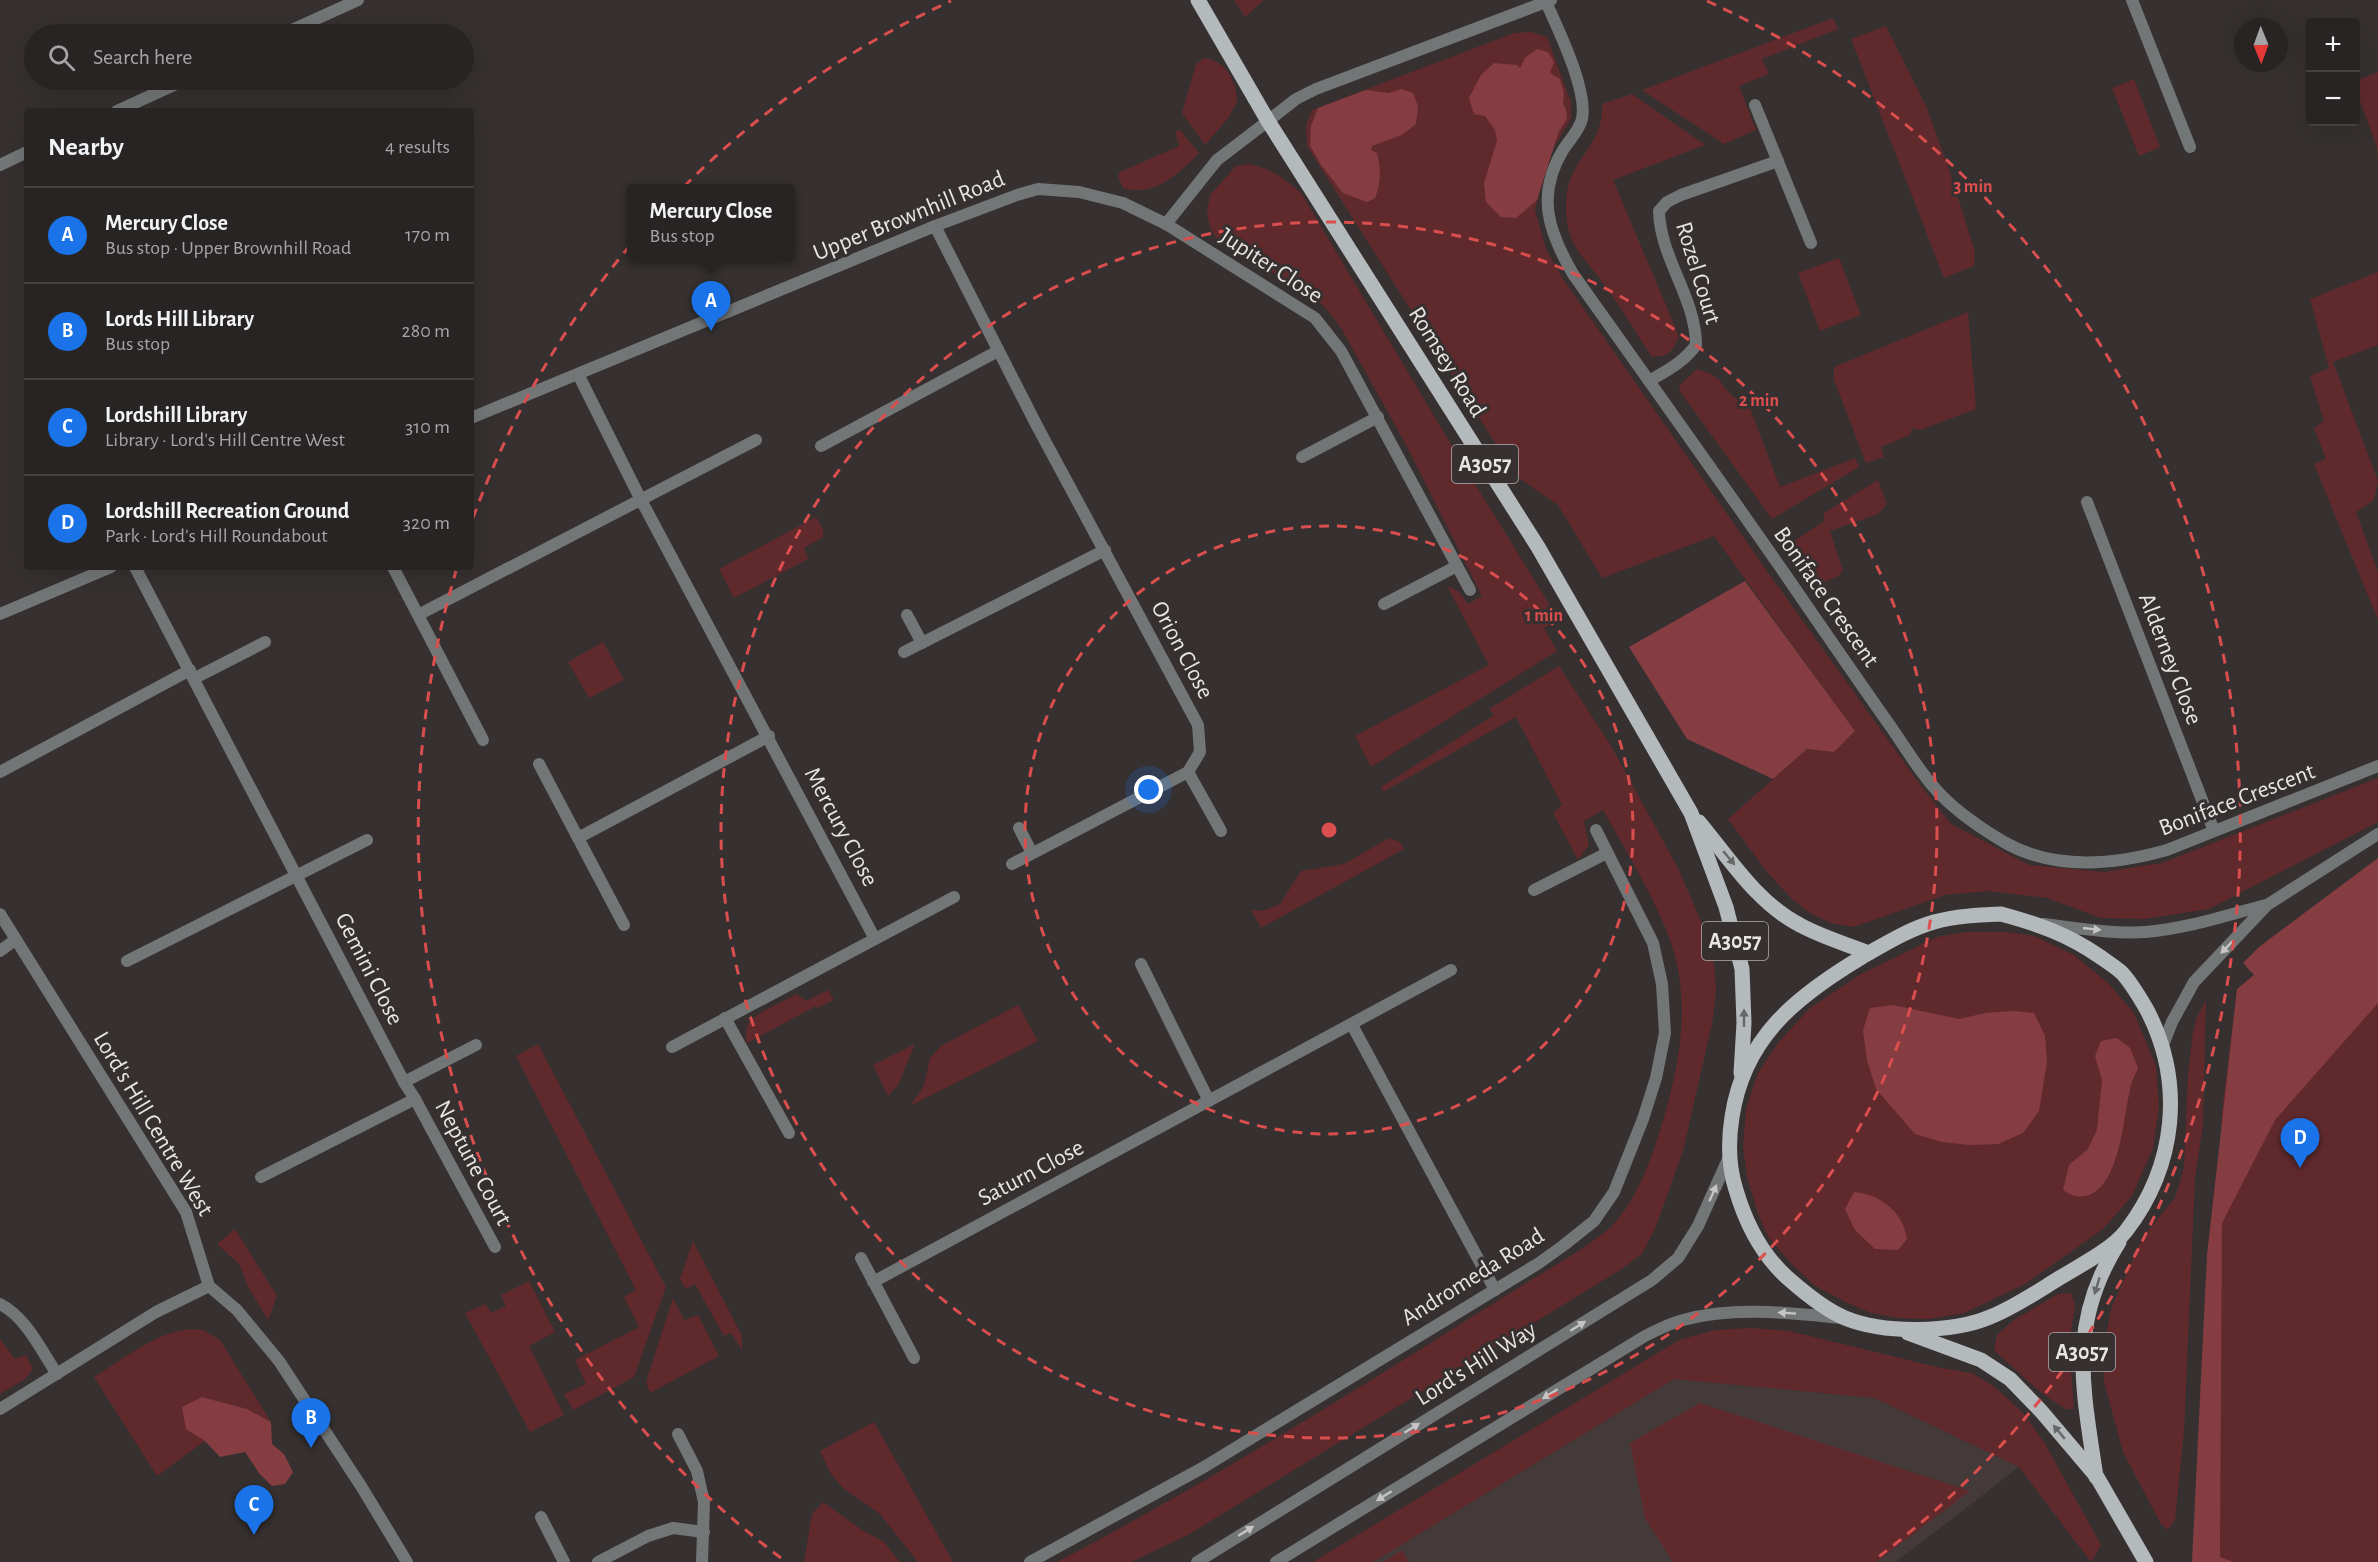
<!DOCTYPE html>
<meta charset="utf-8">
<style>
body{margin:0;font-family:"Alegreya Sans",sans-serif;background:#343031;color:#f1f3f6}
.controls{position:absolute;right:18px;top:18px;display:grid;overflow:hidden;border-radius:6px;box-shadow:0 6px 24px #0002}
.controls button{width:54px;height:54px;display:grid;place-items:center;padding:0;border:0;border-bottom:2px solid #444141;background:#282424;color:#f1f3f6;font:30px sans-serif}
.compass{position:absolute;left:2234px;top:18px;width:54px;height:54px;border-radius:50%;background:#282424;box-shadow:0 6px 24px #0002;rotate:179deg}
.you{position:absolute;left:1149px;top:790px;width:21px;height:21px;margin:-15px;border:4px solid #fff;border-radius:50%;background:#1a73e8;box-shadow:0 0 0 9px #1a73e833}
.badge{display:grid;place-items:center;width:39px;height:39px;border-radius:50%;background:#1a73e8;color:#fff;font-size:20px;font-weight:700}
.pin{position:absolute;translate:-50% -50px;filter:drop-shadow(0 2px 3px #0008)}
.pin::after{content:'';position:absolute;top:32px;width:21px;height:18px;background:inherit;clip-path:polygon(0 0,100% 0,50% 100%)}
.popup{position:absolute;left:627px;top:184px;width:168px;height:78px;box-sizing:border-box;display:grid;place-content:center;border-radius:6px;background:#282424;filter:drop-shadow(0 2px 4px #0005);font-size:20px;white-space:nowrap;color:#a5a4a6}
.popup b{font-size:22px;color:#f1f3f6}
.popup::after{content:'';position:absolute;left:50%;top:100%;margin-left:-12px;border:12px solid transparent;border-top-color:#282424}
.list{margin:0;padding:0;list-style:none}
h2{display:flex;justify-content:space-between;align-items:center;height:78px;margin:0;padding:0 24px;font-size:26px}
h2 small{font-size:20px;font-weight:400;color:#a5a4a6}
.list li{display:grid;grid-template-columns:39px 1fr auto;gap:18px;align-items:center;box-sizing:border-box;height:96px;padding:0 24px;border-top:2px solid #444141}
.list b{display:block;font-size:22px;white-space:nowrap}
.list p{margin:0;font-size:20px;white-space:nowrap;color:#a5a4a6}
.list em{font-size:20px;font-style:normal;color:#a5a4a6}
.icon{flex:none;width:33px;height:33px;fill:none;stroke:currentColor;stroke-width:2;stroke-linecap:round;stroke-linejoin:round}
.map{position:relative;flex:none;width:2378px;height:1562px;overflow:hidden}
.search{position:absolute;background:#282424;box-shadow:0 6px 24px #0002;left:24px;top:24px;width:450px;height:66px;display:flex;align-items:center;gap:15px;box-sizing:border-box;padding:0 21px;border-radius:33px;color:#a5a4a6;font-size:22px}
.panel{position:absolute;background:#282424;box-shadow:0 6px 24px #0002;left:24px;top:108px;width:450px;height:462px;border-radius:6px}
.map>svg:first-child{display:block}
.built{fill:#453a3a}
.green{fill:#602a2d}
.forest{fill:#863d42}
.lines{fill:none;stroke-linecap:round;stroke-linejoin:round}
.minor{stroke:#737677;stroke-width:12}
.tertiary{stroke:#737677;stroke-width:12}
.primary{stroke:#b4babc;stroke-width:15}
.oneway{fill:#686768}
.oneway2{fill:#c6c4c4}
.ring{fill:none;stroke:#da4e4e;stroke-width:3;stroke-dasharray:10 8}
.labels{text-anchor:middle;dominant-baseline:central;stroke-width:6;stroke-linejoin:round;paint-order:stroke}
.shield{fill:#363030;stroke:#b3afaf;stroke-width:1.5}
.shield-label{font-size:22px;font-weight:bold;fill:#e9e5e5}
.street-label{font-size:24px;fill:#e9e5e5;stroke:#363030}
.centre{fill:#da4e4e;stroke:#363030;stroke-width:3}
.ring-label{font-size:18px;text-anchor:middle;font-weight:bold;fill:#da4e4e;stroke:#363030;stroke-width:6;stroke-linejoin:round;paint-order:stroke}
</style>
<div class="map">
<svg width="2378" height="1562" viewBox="0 0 2378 1562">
<rect width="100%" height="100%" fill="#363030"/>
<path class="built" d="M 1674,1379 L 1875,1398 L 2019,1467 L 1896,1562 L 1373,1562 Z"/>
<g class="green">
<path d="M 1234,0 L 1264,0 L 1245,17 Z"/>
<path d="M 1833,18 L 1838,29 L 1762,59 L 1769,74 L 1739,86 L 1756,130 L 1724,144 L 1642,90 Z"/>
<path d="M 1886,26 L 1926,106 L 1949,169 L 1975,252 L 1974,266 L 1944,278 L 1851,39 Z"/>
<path d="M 1531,32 L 1547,37 L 1571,102 L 1571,119 L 1553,148 L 1545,168 L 1535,210 L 1546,249 L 1561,276 L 1762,564 L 1921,786 L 1951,824 L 2029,865 L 2104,872 L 2162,863 L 2378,778 L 2378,822 L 2209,909 L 2144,919 L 2101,918 L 2047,898 L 1988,891 L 1945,895 L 1854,927 L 1831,923 L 1810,913 L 1792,899 L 1767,872 L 1728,819 L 1807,749 L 1834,752 L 1855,731 L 1714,536 L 1602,578 L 1558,505 L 1516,476 L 1307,146 L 1306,126 L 1312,110 L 1514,33 Z"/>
<path d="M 1204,58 C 1227,61 1236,81 1237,102 L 1229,117 L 1205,145 L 1182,113 L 1196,64 Z"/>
<path d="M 2378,72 L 2378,164 L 2377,147 L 2356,90 L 2356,81 Z"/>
<path d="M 2134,79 L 2160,147 L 2139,156 L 2112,88 Z"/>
<path d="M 1632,94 L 1705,145 L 1613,180 L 1679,336 C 1673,351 1668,358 1651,356 C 1635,331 1620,306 1603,283 C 1594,270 1579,255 1573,242 C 1565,226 1564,200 1569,183 C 1579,153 1604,140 1602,104 Z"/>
<path d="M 1180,130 L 1199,153 C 1179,173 1154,198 1123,188 L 1118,176 L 1120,172 L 1179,146 L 1175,132 Z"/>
<path d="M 1249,164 C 1271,168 1284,178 1301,193 L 1467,471 L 1559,620 L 1544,628 L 1557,651 L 1371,767 L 1355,736 L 1489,665 L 1447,586 L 1458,591 L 1468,604 L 1482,596 L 1404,441 L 1341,328 L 1324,306 L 1306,292 L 1229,248 L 1217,239 L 1210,228 L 1207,212 L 1210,195 L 1236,166 Z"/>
<path d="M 1839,258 L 1861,315 L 1820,331 L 1798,273 Z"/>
<path d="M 2378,272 L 2378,345 L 2333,362 L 2378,481 L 2374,500 L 2356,512 L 2378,572 L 2378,620 L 2314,464 L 2326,459 L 2314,428 L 2324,421 L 2310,376 L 2329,368 L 2310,299 Z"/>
<path d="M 1968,312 L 1976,409 L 1920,430 L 1912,428 L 1910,435 L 1881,447 L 1884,457 L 1866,463 L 1834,380 L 1834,367 Z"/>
<path d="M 1697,369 C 1701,371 1707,372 1711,374 C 1722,379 1725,392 1736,398 L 1745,395 L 1780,487 L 1855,458 L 1859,467 L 1772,519 L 1679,390 L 1680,385 Z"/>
<path d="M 1878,480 L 1887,504 L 1878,514 L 1830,531 L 1843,571 L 1837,577 L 1816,585 L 1787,546 L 1824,521 L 1824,513 Z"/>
<path d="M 816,517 L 823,529 L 823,537 L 804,548 L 808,559 L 734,598 L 719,569 Z"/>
<path d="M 603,642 L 624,680 L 589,698 L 568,662 Z"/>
<path d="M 1559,666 L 1610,744 L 1678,868 L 1707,935 L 1714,964 L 1716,992 L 1712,1024 L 1683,1151 L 1655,1229 L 1642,1254 L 1620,1270 L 1188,1535 L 1131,1562 L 1057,1562 C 1176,1500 1291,1430 1405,1359 C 1447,1333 1489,1306 1531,1280 C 1556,1265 1582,1250 1605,1232 C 1631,1211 1648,1168 1658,1137 C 1680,1067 1695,997 1665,927 C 1648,886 1624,848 1603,810 L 1584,821 L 1589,845 L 1578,860 L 1553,813 L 1562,805 L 1516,717 L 1383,792 L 1381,787 L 1494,715 L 1489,709 Z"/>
<path d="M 1389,838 L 1400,842 L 1404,849 L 1261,928 L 1251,910 L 1263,911 L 1280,904 L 1301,871 L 1344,864 Z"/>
<path d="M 2378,875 L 2378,1562 L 2223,1562 L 2220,1557 L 2222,1112 L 2237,989 Z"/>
<path d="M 1966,932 L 2006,932 L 2034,936 L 2074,955 L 2108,983 L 2134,1013 L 2156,1066 L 2159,1106 L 2153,1148 L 2132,1196 L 2103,1229 L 2025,1284 L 1964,1313 L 1928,1319 L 1898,1318 L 1871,1313 L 1845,1302 L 1814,1285 L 1790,1262 L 1768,1237 L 1757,1211 L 1747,1176 L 1743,1147 L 1746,1109 L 1758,1073 L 1778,1043 L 1810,1008 L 1861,974 L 1937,937 Z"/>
<path d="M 828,990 L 834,1000 L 818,1008 L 816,1006 L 747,1043 C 746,1036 745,1031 748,1024 C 754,1013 785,1001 797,994 L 806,1001 Z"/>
<path d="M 2206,1000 L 2203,1125 L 2195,1177 L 2184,1432 L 2175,1520 L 2168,1530 L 2161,1524 L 2123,1452 L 2104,1382 L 2103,1354 L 2111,1309 L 2143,1237 L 2175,1198 L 2184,1168 L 2188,1073 L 2193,1032 L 2197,1017 Z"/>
<path d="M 1018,1005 L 1038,1041 L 910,1106 L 924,1086 L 930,1058 L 941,1046 Z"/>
<path d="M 538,1044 L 666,1287 L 634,1377 L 573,1410 L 564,1394 L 586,1384 L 575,1360 L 639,1327 L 624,1297 L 636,1290 L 516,1056 Z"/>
<path d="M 915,1044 L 898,1085 L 888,1096 L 873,1065 Z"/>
<path d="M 235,1229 L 277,1296 L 268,1320 L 247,1285 L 240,1265 L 217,1244 Z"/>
<path d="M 693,1241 L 742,1336 L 742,1350 L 731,1333 L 724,1336 L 695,1284 L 686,1289 L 680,1279 Z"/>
<path d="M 529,1281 L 555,1332 L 529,1346 L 564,1415 L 530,1432 L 465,1313 L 486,1304 L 491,1313 L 506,1306 L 501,1295 Z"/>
<path d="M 2071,1293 L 2075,1305 L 2069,1345 L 2074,1409 L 2065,1409 L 2039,1391 L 1994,1350 L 1997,1335 L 2014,1320 L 2058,1294 Z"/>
<path d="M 673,1298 L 684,1320 L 698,1315 L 719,1356 L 650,1393 L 646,1382 Z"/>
<path d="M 1751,1328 L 1789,1331 L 1941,1368 L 1972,1373 L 1996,1388 L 2023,1413 L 2044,1442 L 2101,1545 L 2091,1562 L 2019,1467 L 1875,1398 L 1674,1379 L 1373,1562 L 1313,1562 L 1679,1340 L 1715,1330 Z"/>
<path d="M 191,1329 L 203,1330 L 220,1340 L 271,1422 L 247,1409 L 202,1397 L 186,1428 L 205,1441 L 157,1476 L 94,1377 C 124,1359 155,1332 191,1329 Z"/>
<path d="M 0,1339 L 15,1359 L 26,1355 L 33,1369 L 25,1379 L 0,1394 Z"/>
<path d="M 1700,1403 L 1970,1491 L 1876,1562 L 1673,1562 L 1645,1518 L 1630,1443 Z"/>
<path d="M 874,1422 L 953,1562 L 918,1562 L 880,1514 L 843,1488 L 831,1474 L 820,1451 Z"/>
<path d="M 823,1502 L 865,1532 L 883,1541 L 900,1562 L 804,1562 L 812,1514 Z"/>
<path d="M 1402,1550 L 1409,1562 L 1383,1562 Z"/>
</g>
<g class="forest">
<path d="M 1537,49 L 1548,52 L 1554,62 L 1550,73 L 1560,79 L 1564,93 L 1563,104 C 1570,115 1567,121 1559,131 L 1537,200 L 1516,218 L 1501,217 L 1486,202 L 1484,183 L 1497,141 L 1495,130 L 1485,116 L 1474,114 L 1469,98 L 1481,75 L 1494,63 L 1517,65 L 1520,68 L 1525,58 Z"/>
<path d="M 1401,89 L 1413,93 L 1418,106 L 1416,124 L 1402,135 L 1372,146 L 1371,150 L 1377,153 C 1381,168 1381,184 1375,198 L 1367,202 L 1343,193 L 1321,165 L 1310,145 L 1311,126 L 1318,108 L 1366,90 L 1389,93 Z"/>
<path d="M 1745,581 L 1855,731 L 1834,752 L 1807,749 L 1773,779 L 1687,739 L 1629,647 Z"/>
<path d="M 2378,858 L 2378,1003 L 2275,1120 L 2222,1223 L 2220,1557 L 2234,1562 L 2192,1562 L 2207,1255 L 2237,989 L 2254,975 L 2243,963 L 2259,947 Z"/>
<path d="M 1893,1005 L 1959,1019 L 1986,1013 L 2013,1011 L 2034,1013 L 2045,1036 L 2047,1062 L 2039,1111 L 2023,1133 L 1998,1144 L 1970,1145 L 1942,1142 L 1915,1134 L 1876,1089 L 1867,1060 L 1863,1030 L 1870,1008 Z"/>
<path d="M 2117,1038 L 2130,1048 L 2138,1068 C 2135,1075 2131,1082 2130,1090 C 2123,1119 2120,1183 2089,1195 C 2078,1198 2072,1196 2063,1190 L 2069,1165 L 2088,1149 L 2097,1130 L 2102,1080 L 2095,1056 L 2101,1041 Z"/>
<path d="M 1854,1192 C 1880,1194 1903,1212 1907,1239 L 1898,1250 L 1875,1249 L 1855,1230 L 1845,1209 Z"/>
<path d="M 202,1397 L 247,1409 L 271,1422 L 272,1444 L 284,1454 L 293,1472 L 285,1484 L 272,1486 L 259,1473 L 245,1452 L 220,1457 L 205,1441 L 186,1429 L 182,1407 Z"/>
</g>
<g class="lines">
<g class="minor">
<path d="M 2132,0 L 2190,147"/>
<path d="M 1546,2 C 1558,29 1588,90 1582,119 C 1579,131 1570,139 1563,150 C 1536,195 1548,231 1573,274 C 1644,374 1715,473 1785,574 C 1820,625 1855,676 1891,727 C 1907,750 1922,776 1942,796 C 1960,814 1982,829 2004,842 C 2054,871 2114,865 2167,850 L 2378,766"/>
<path d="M 283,34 L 358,0"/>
<path d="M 1755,105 L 1811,243"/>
<path d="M 117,111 L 185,80"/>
<path d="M 1268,121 L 1296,99 L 1316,89 L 1551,0"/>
<path d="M 0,165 L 27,152"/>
<path d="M 1166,224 L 1315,318 L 1341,351 L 1470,590"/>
<path d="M 935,226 L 1037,426 L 1198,725 L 1200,752 L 1188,772 L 1012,864"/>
<path d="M 578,374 L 640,498 L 875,939"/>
<path d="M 1649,381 C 1666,371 1684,362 1696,345 C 1696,298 1660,258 1659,211 L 1667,202 L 1681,195 L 1778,161"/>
<path d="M 821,446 L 998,351"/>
<path d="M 1302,457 L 1378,417"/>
<path d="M 2087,502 L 2214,831"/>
<path d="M 135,567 L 404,1082 L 415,1099 L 495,1247"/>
<path d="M 393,567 L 483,740"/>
<path d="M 1384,604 L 1457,566"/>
<path d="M 418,615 L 756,440"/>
<path d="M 907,615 L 922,643"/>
<path d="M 904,652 L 1105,550"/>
<path d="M 195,678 L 265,642"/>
<path d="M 539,764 L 624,925"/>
<path d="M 0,772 L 190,670"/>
<path d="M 1188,772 L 1221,831"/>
<path d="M 1019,828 L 1032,853"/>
<path d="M 578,838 L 769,736"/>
<path d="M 1534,890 L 1607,853"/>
<path d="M 0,951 L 15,940"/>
<path d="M 127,961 L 367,840"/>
<path d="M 1141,964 L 1209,1101"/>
<path d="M 725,1018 L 789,1133"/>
<path d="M 1352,1025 L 1495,1290"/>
<path d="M 672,1047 L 954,897"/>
<path d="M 404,1082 L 476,1045"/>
<path d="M 261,1177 L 415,1099"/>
<path d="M 861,1258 L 914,1358"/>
<path d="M 873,1282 L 1451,970"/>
<path d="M 0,1304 C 26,1317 41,1350 57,1374"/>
<path d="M 0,1409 L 156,1312 L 209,1286"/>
<path d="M 678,1434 L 697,1471 L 704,1502 L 702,1562"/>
<path d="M 541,1517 L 564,1562"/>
<path d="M 598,1562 L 648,1536 L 673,1528 L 704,1532"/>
<path d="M 1030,1562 L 1204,1467 L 1539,1263 L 1564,1245 L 1594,1221 L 1614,1192 L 1643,1119 L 1656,1078 L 1665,1033 L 1662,984 L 1653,943 L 1596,830"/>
</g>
<g class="tertiary">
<path d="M 471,418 L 935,226 L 1017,195 L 1038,189 L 1079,192 L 1123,203 L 1166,224 L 1217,160 L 1268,121"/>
<path d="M 0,614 L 111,567"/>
<path d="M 0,914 L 186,1212 L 209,1286 L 237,1310 L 279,1361 L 361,1486 L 407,1562"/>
<path d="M 2044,924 C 2077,928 2111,934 2145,932 C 2186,929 2226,915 2266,905"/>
<path d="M 2163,1045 L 2172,1022 L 2194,982 L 2267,905 L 2378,834"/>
<path d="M 1197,1562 L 1652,1280 L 1678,1258 L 1698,1226 L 1729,1157"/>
<path d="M 1276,1562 L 1645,1336 C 1657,1330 1670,1323 1683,1320 C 1735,1306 1789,1313 1841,1318"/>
</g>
<g class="primary">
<path d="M 1198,0 L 1268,121 L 1538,547 L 1691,813 L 1726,907 L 1742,969 L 1744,1023 L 1741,1073"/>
<path d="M 1699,822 C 1729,858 1757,903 1800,925 C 1822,937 1846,944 1869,953"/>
<path d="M 2001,914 C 2038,924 2067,934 2099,956 C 2106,961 2114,966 2121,972 C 2131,982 2140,998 2147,1010 C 2185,1083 2176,1166 2126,1231 C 2112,1249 2081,1265 2061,1277 C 2038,1291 2015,1307 1990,1317 C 1952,1333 1884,1334 1845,1318 C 1826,1310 1806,1294 1790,1280 C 1763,1257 1746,1224 1736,1190 C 1728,1165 1728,1142 1732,1117 C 1744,1037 1797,996 1862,957 C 1885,944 1909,929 1934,922 C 1956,916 1979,915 2001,914 Z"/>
<path d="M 1908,1333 L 1981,1360 L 2010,1379 L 2041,1411 L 2097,1477 L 2146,1562"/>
<path d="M 2096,1477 C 2083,1388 2067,1324 2119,1242"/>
</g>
</g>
<defs><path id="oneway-solid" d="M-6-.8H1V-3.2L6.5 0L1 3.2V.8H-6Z" transform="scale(1.5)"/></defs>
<g class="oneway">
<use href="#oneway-solid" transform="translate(1729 858) rotate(50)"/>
<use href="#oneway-solid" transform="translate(1744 1018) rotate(-90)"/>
<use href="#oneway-solid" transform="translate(2097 1286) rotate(107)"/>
<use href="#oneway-solid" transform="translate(2059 1432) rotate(-130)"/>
</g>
<g class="oneway2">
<use href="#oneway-solid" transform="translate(2092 929) rotate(6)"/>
<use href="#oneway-solid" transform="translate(2227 947) rotate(134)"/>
<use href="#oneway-solid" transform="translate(1713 1193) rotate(-66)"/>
<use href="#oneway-solid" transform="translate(1787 1313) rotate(-176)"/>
<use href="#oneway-solid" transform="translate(1578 1326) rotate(-32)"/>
<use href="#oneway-solid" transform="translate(1550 1394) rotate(148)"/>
<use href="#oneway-solid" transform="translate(1412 1428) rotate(-32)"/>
<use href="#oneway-solid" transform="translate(1384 1496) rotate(148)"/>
<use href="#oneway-solid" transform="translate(1246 1531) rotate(-32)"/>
</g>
<g class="ring">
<circle cx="1329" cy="830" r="304"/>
<circle cx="1329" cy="830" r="608"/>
<path d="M781 1558A911 911 0 0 1 456 571M473 518A911 911 0 0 1 951 1M1707 1A911 911 0 0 1 1877 1558"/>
</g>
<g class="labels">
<g class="shield">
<rect x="1452" y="445" width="66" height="38" rx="4.5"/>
<rect x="1702" y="922" width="66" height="38" rx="4.5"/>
<rect x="2049" y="1333" width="66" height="38" rx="4.5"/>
</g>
<g class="shield-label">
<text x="1485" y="464">A3057</text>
<text x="1735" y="941">A3057</text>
<text x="2082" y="1352">A3057</text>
</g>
<g class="street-label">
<text transform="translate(909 216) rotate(-22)">Upper Brownhill Road</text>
<text transform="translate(1271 266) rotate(33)">Jupiter Close</text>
<text transform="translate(1698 273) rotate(73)">Rozel Court</text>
<text transform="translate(1447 362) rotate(58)">Romsey Road</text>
<text transform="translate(1826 597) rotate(55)">Boniface Crescent</text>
<text transform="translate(1182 650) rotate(62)">Orion Close</text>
<text transform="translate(2170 659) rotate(69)">Alderney Close</text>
<text transform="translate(2237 800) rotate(-21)">Boniface Crescent</text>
<text transform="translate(841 827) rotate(62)">Mercury Close</text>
<text transform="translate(369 969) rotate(63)">Gemini Close</text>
<text transform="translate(153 1124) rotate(59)">Lord's Hill Centre West</text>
<text transform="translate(473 1163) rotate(62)">Neptune Court</text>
<text transform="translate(1031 1173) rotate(-28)">Saturn Close</text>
<text transform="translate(1473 1277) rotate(-32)">Andromeda Road</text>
<text transform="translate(1476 1364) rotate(-32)">Lord's Hill Way</text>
</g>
</g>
<circle cx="1329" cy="830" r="9" class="centre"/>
<g class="ring-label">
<text x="1973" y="192">3 min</text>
<text x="1759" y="406">2 min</text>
<text x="1544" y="621">1 min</text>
</g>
</svg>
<div class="controls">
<button>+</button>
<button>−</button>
</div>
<svg class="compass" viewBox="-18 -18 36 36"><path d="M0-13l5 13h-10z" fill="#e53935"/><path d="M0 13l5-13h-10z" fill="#a5a4a6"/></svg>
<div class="you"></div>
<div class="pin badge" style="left:711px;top:331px">A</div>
<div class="popup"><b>Mercury Close</b>Bus stop</div>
<div class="pin badge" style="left:311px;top:1448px">B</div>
<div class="pin badge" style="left:254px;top:1535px">C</div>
<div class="pin badge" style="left:2300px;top:1168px">D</div>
<div class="search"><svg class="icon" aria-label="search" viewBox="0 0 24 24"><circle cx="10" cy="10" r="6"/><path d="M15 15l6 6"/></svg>Search here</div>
<section class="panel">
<h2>Nearby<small>4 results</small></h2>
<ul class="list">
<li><span class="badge">A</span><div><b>Mercury Close</b><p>Bus stop · Upper Brownhill Road</p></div><em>170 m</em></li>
<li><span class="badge">B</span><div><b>Lords Hill Library</b><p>Bus stop</p></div><em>280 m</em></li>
<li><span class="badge">C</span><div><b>Lordshill Library</b><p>Library · Lord's Hill Centre West</p></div><em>310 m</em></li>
<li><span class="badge">D</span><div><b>Lordshill Recreation Ground</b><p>Park · Lord's Hill Roundabout</p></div><em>320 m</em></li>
</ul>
</section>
</div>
